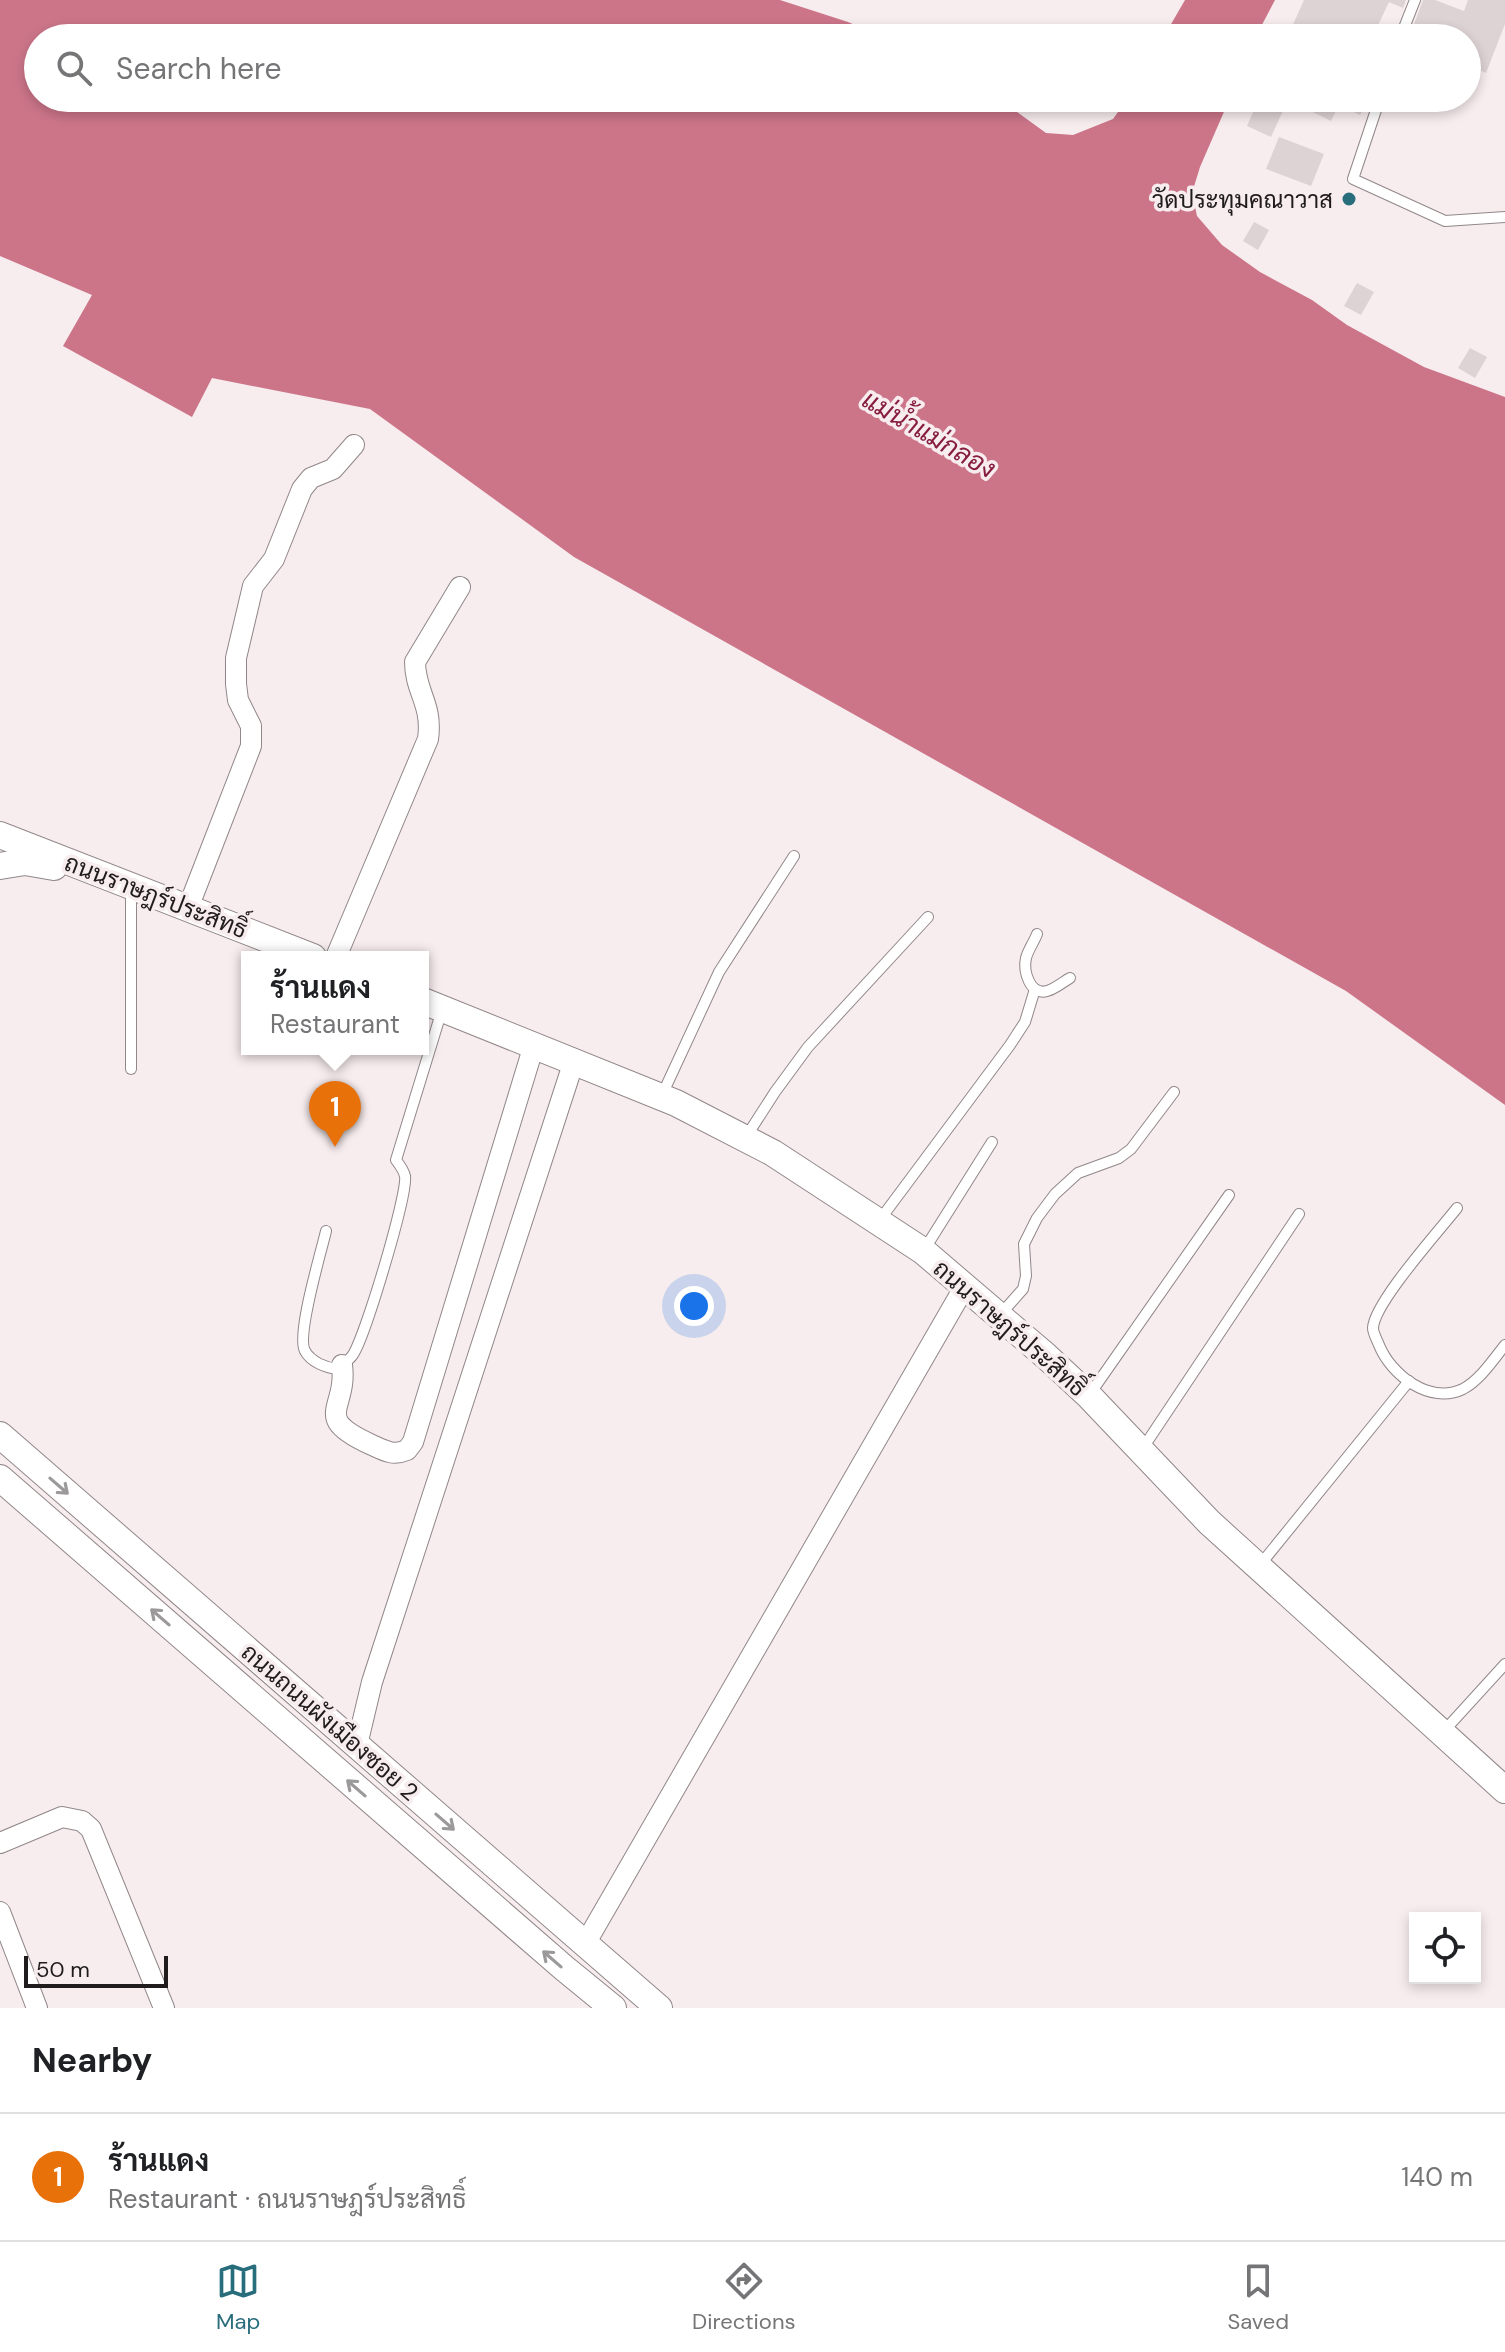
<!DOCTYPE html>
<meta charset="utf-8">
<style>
body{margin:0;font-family:"DM Sans",Sarabun,sans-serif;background:#f6f6f6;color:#202124}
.controls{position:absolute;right:24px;bottom:24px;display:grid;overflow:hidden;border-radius:0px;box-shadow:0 4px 12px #0003}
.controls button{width:72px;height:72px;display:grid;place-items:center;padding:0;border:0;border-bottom:2px solid #e0e0e0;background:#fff;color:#202124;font:40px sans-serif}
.scale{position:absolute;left:24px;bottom:20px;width:144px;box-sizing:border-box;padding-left:8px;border:4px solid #201c1d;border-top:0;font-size:22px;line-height:28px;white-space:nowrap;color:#201c1d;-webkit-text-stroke:6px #f7ecee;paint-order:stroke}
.you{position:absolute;left:694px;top:1306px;width:28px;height:28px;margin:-20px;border:6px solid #fff;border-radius:50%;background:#1a73e8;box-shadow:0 0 0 12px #1a73e833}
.badge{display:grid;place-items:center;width:52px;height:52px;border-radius:50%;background:#286d7c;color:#fff;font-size:26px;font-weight:700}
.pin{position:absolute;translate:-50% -66px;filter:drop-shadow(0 2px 4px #0008)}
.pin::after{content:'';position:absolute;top:42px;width:28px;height:24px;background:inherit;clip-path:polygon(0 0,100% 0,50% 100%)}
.popup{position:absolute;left:241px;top:951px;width:188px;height:104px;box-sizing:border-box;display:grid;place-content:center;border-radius:0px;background:#fff;filter:drop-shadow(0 2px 6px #0005);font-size:26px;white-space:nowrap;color:#757577}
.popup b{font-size:30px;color:#202124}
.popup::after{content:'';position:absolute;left:50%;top:100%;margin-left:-16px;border:16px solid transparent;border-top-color:#fff}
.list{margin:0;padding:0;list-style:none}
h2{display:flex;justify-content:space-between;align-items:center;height:104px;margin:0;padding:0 32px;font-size:34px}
h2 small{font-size:26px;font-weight:400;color:#757577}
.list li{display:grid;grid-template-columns:52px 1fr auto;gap:24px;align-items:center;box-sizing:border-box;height:128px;padding:0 32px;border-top:2px solid #e0e0e0}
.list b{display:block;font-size:30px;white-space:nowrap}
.list p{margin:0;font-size:26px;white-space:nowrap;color:#757577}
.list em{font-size:26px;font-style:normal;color:#757577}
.icon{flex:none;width:44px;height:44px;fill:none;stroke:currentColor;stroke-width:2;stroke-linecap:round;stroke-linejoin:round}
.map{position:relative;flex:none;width:1505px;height:2008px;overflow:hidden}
.search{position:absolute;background:#fff;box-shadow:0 4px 12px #0003;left:24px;right:24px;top:24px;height:88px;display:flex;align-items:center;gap:20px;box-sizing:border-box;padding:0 28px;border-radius:44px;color:#757577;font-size:30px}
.sheet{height:232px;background:#fff}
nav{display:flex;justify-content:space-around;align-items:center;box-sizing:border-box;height:112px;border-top:2px solid #e0e0e0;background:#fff;font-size:22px;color:#757577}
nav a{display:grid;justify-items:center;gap:4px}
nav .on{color:#286d7c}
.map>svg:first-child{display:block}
.water{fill:#cc7589}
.building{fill:#ddd2d4}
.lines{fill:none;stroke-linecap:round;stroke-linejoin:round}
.service-casing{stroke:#918789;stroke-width:12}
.minor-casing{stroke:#918789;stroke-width:22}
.tertiary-casing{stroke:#918789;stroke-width:28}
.service{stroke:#fff;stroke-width:10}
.minor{stroke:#fff;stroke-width:20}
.tertiary{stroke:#fff;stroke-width:26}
.oneway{stroke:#9b9999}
.poi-dot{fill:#286d7c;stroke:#f7ecee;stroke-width:3}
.labels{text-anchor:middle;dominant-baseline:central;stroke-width:7;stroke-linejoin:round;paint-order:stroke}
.poi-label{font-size:24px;fill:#201c1d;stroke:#f7ecee;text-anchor:end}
.street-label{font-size:24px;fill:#201c1d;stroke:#f7ecee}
.water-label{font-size:26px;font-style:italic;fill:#861d41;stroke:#f7ecee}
</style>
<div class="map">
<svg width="1505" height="2008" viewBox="0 0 1505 2008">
<rect width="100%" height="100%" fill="#f7ecee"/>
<g class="water">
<path d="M 0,0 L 780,0 L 848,22 L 885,38 L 38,38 L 38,98 L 998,98 L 1046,133 L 1073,135 L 1113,119 L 1128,98 L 1230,98 L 1200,167 L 1192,193 L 1197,216 L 1222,245 L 1260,272 L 1312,300 L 1347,325 L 1424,367 L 1505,397 L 1505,1105 L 1346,991 L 574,557 L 370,409 L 212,378 L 192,417 L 63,346 L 92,295 L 0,256 Z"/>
<path d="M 1185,0 L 1275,0 L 1255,38 L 1163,38 Z"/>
</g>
<g class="building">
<path d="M 1304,0 L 1406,0 L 1403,8 L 1389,2 L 1372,38 L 1287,38 Z"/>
<path d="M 1423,0 L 1435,0 L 1464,11 L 1468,0 L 1505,0 L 1505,24 L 1486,73 L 1467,65 L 1467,38 L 1418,38 L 1410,35 Z"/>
<path d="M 1259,98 L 1369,98 L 1360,115 L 1339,105 L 1331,121 L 1288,100 L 1271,137 L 1247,126 Z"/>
<path d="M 1279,137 L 1324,154 L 1311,186 L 1266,169 Z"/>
<path d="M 1254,222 L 1269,230 L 1258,250 L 1243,241 Z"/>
<path d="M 1357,283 L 1374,292 L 1361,315 L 1344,306 Z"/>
<path d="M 1470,348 L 1487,357 L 1475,378 L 1458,368 Z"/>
</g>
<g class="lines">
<defs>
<g id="service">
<path d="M 1400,38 L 1415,0"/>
<path d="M 1380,98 L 1353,179 L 1445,221 L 1505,217"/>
<path d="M 131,890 L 131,1069"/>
<path d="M 1037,934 C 1034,942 1028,950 1026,958 C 1023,971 1030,996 1047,991 C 1055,989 1063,982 1070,978"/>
<path d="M 662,1095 L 719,972 L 794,856"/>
<path d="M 746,1137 L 775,1092 L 808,1047 L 928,917"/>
<path d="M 1457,1208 C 1439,1231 1374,1303 1373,1328 C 1373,1333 1377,1340 1379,1345 C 1391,1375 1430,1405 1463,1389 C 1480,1380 1493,1360 1505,1345"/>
<path d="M 879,1221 L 1010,1045 L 1025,1022 L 1035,989"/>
<path d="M 326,1231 C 321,1253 296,1335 305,1351 C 311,1362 326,1368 338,1369 C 342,1365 348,1361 352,1356 C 364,1341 408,1194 405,1176 C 404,1171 399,1164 396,1160 L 442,1010"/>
<path d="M 924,1250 L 992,1142"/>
<path d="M 999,1316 L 1023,1289 L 1026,1276 L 1024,1244 L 1037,1218 L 1055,1194 L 1078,1173 L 1119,1158 L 1131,1149 L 1174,1092"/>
<path d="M 1090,1394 L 1229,1195"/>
<path d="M 1143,1448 L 1299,1214"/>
<path d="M 1260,1565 L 1409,1381"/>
<path d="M 1444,1731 L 1505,1664"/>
</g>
<g id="minor">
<path d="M 188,908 L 251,746 L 251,726 L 238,700 L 236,684 L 236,658 L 253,586 L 274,559 L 302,489 L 311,478 L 333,469 L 354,445"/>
<path d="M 336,957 L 428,739 C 433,704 415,692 415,662 L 460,587"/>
<path d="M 342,1365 C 348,1410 310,1417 372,1445 C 385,1451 393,1456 407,1450 L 413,1442 L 534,1045"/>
<path d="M 357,1745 L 372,1682 L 574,1061"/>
<path d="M 0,1843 L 62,1817 L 82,1821 L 91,1829 L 164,2008"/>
<path d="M 0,1912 L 37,2008"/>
<path d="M 585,1944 L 965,1286"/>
</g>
<g id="tertiary">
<path d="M 0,835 L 313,957"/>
<path d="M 0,866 L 25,862 L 54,867"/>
<path d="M 423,1001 L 676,1103 L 773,1153 L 923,1251 L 1046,1356 L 1089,1396 L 1209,1522 L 1505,1790"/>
<path d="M 0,1435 L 659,2008"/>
<path d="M 0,1478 L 564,1968 L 613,2008"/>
</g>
</defs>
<use href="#service" class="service-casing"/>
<use href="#minor" class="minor-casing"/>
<use href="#tertiary" class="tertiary-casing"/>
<use href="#service" class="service"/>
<use href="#minor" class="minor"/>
<use href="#tertiary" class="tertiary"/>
</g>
<defs><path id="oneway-shaft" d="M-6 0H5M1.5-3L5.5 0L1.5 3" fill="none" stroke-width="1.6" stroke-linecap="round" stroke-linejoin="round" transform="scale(2)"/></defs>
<g class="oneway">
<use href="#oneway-shaft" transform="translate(59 1486) rotate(41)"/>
<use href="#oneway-shaft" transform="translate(160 1617) rotate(-139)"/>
<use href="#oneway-shaft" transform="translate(356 1788) rotate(-139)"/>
<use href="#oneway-shaft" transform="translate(445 1822) rotate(41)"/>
<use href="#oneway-shaft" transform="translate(552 1959) rotate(-139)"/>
</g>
<circle class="poi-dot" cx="1349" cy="199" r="8"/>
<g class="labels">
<g class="poi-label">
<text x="1333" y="199">วัดประทุมคณาวาส</text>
</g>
<g class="street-label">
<text transform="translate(156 896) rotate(21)">ถนนราษฎร์ประสิทธิ์</text>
<text transform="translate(1010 1328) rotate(41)">ถนนราษฎร์ประสิทธิ์</text>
<text transform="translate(330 1722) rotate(41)">ถนนถนนผังเมืองซอย 2</text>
</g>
<g class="water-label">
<text transform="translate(929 434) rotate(30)">แม่น้ำแม่กลอง</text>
</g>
</g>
</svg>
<div class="controls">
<button><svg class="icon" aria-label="locate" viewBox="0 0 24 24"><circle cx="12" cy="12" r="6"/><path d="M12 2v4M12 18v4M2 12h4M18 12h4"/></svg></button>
</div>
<div class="scale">50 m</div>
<div class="you"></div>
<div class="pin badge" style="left:335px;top:1147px;background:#e8710a">1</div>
<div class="popup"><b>ร้านแดง</b>Restaurant</div>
<div class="search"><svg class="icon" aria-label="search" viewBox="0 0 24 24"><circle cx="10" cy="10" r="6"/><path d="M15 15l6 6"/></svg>Search here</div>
</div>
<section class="sheet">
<h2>Nearby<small></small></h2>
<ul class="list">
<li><span class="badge" style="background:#e8710a">1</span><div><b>ร้านแดง</b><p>Restaurant · ถนนราษฎร์ประสิทธิ์</p></div><em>140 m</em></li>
</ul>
</section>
<nav>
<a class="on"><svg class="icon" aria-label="map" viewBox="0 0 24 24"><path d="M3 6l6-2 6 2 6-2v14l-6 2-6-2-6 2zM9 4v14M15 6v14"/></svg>Map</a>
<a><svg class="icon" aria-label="directions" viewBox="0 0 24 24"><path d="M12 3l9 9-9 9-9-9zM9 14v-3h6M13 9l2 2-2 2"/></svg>Directions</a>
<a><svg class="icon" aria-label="saved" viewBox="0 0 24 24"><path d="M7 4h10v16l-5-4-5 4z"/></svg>Saved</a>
</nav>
